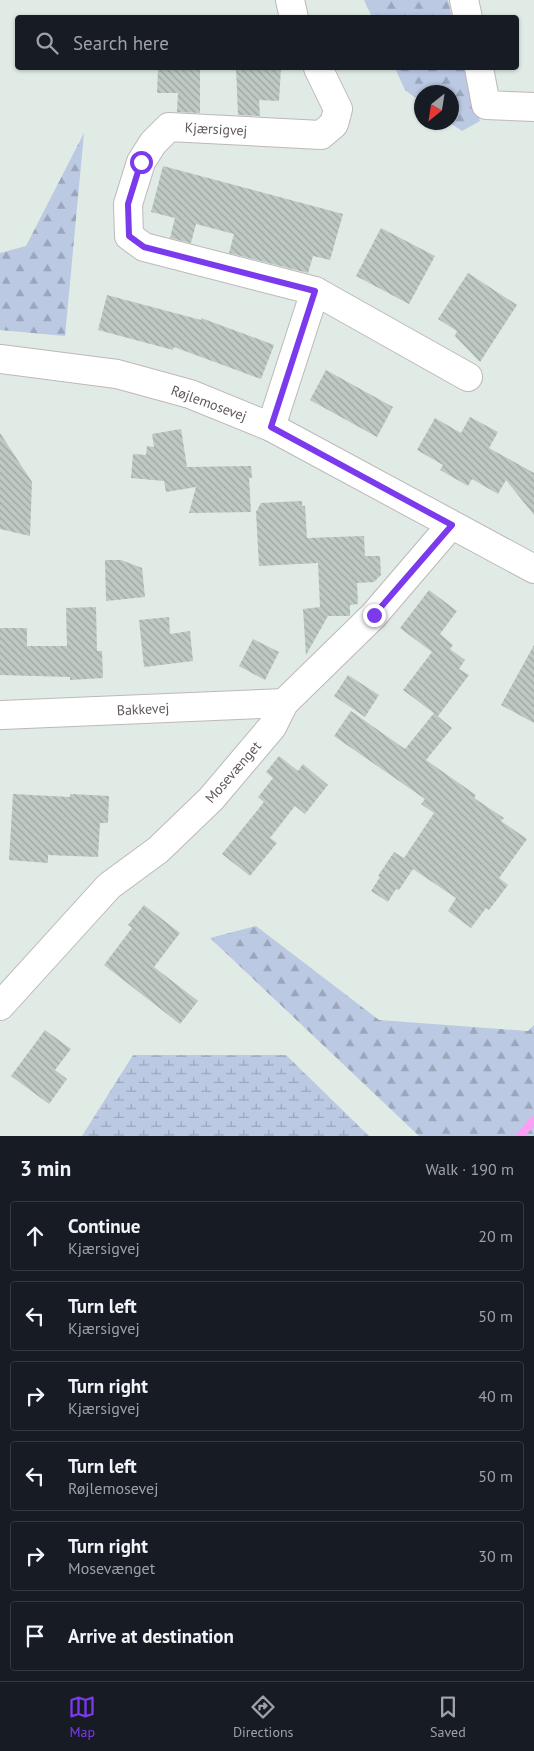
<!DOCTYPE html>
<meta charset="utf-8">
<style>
body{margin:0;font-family:"PT Sans",sans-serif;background:#20242c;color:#f1f3f6}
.compass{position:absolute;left:414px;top:85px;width:45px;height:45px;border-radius:50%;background:#171b24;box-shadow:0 1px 4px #0004;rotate:210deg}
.stop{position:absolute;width:15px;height:15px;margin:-11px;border:4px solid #7c3aed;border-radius:50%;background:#fff}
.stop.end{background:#7c3aed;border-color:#fff;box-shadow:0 1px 5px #0008}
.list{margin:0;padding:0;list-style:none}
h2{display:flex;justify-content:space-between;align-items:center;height:65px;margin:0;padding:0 20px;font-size:21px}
h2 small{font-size:16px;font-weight:400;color:#9ea1a6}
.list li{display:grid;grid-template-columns:32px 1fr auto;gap:15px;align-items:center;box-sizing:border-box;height:70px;margin:0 10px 10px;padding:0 10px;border:1px solid #363941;border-radius:5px}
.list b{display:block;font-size:19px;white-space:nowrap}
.list p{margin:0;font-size:16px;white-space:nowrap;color:#9ea1a6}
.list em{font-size:16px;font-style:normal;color:#9ea1a6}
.icon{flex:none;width:28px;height:28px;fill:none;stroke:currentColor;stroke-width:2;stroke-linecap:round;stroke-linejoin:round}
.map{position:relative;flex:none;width:534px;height:1136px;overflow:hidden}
.search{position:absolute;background:#171b24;box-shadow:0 1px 4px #0004;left:15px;right:15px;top:15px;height:55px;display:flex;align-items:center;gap:12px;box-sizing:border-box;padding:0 18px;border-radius:5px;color:#9ea1a6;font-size:19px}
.sheet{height:545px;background:#171b24}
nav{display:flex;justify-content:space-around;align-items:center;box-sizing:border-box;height:70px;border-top:1px solid #363941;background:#171b24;font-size:14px;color:#9ea1a6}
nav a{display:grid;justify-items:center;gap:2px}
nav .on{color:#7c3aed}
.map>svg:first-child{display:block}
.forest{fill:url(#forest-firs)}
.wetland{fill:url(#wetland-marsh)}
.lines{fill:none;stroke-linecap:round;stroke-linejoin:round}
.stream{stroke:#fd9df5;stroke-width:8}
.building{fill:url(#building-back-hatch)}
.minor-casing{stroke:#beb7bc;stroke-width:30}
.minor{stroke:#fff;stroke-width:28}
.route{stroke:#7c3aed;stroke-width:6}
.labels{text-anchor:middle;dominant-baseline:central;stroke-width:4;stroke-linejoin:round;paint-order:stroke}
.street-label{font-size:14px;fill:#60585e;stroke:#fff}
</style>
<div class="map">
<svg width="534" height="1136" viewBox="0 0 534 1136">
<defs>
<pattern id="forest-firs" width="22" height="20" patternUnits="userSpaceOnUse" patternTransform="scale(1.25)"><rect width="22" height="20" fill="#bbc9e3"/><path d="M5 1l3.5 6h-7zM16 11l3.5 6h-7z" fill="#9ba6bb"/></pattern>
<pattern id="wetland-marsh" width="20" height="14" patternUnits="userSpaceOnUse" patternTransform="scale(1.25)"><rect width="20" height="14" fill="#bbc9e3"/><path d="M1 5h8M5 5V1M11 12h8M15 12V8" fill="none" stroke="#9ba6bb"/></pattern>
<pattern id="building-back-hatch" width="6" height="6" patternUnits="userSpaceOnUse" patternTransform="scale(1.25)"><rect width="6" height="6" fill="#bdc9c2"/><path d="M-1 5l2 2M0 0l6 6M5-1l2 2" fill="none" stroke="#9da6a1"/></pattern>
</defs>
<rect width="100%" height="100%" fill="#dfebe4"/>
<g class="forest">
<path d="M 364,0 L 448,0 L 452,17 L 372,17 Z"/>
<path d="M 395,68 L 466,68 L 480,121 L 462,131 L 450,123 L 452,122 L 452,92 L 422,92 L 421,102 L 405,90 Z"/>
<path d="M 84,133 L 65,336 L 0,330 L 0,253 L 26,246 Z"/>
<path d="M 256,926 L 379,1020 L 528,1031 L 534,1025 L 534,1136 L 419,1136 L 210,938 Z"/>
</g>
<path class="wetland" d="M 133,1055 L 286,1055 L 369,1136 L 82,1136 Z"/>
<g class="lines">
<path class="stream" d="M 520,1136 L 534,1120"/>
</g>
<g class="building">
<path d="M 158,68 L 200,68 L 200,113 L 177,112 L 178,93 L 157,93 Z"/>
<path d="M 236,68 L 281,68 L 279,101 L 259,100 L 260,116 L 238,115 Z"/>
<path d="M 163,166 L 343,214 L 330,260 L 313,256 L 308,273 L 229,253 L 234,234 L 196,224 L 191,243 L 170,238 L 175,218 L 151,212 Z"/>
<path d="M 381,228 L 435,256 L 409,304 L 356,276 Z"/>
<path d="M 468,273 L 517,305 L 480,362 L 455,336 L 457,331 L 438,319 Z"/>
<path d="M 107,295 L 201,320 L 201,318 L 274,345 L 261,379 L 174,347 L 173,350 L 98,330 Z"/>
<path d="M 326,370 L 393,407 L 377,437 L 310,400 Z"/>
<path d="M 470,417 L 498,432 L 489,448 L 534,473 L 534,515 L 506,480 L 498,494 L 472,479 L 468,486 L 440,470 L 443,465 L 417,450 L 435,418 L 461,433 Z"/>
<path d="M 181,429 L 187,467 L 251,466 L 252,478 L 249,478 L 251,512 L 189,513 L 196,487 L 166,492 L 164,481 L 131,478 L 133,454 L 146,455 L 147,446 L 154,447 L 152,434 Z"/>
<path d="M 0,433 L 32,482 L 30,536 L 0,529 Z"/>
<path d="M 302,501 L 302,506 L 305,506 L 307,538 L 364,536 L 365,556 L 380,556 L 381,575 L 374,582 L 357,583 L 358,604 L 350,605 L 350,616 L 328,616 L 306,655 L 303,609 L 320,607 L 318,563 L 259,566 L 256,512 L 261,503 Z"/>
<path d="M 105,560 L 121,560 L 142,568 L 145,597 L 106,601 Z"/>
<path d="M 429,590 L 457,611 L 440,634 L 453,645 L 450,649 L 465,660 L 459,669 L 469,675 L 438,716 L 403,690 L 432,652 L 400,628 Z"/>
<path d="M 96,607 L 97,651 L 102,651 L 103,678 L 70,680 L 70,677 L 0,675 L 0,628 L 27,628 L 27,646 L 67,646 L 66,608 Z"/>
<path d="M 169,617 L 170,634 L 190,631 L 193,661 L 144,667 L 139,620 Z"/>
<path d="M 253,639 L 279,652 L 265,680 L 239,666 Z"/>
<path d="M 534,645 L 534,723 L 501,705 Z"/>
<path d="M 348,675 L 379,695 L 365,717 L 334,696 Z"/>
<path d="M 351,711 L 405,749 L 434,713 L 452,728 L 426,760 L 476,795 L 474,798 L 504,818 L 501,821 L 527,839 L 499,878 L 508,885 L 489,910 L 486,908 L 471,928 L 448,911 L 456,898 L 413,869 L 399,890 L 396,889 L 388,902 L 371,891 L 380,877 L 378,876 L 394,852 L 404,858 L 434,813 L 421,804 L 425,799 L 334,736 Z"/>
<path d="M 279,756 L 298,771 L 303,764 L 328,785 L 305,814 L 295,806 L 270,838 L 277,843 L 250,876 L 222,854 L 264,802 L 258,797 L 273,778 L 266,772 Z"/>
<path d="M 13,794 L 70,797 L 70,794 L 109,796 L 108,823 L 100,823 L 98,857 L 48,855 L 48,863 L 9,860 Z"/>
<path d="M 144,905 L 180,933 L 154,967 L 198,1001 L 180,1024 L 104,965 L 132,928 L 128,925 Z"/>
<path d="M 45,1030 L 71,1049 L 55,1070 L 67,1079 L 49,1104 L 11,1076 Z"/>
</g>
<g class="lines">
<defs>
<g id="minor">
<path d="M 290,0 L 294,18"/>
<path d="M 464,0 L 468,18"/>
<path d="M 479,68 L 486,105 L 534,107"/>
<path d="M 315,291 L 468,377"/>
<path d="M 0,359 L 117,374 L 190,394 L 271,427 L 534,569"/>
<path d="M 271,427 L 315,291 L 144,247 L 129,236 L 128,204 L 141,162 L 153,143 L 169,127 L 321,135 L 334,124 L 338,109 L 318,68"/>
<path d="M 2,715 L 284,703"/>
<path d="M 0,1006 L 109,886 L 158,850 L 211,799 L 272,727 L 284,703 L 374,615 L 451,525"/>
</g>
</defs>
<use href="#minor" class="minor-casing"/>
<use href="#minor" class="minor"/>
</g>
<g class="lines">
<path class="route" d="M 141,162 L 128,204 L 129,236 L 144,247 L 315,291 L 271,427 L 452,525 L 374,615"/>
</g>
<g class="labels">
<g class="street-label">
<text transform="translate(216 129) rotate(3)">Kjærsigvej</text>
<text transform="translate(209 403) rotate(20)">Røjlemosevej</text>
<text transform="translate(143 709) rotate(-3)">Bakkevej</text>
<text transform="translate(233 772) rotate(-49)">Mosevænget</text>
</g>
</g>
</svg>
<svg class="compass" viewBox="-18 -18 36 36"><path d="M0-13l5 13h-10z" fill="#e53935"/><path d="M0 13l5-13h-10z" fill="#9ea1a6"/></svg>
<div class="stop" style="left:141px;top:162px"></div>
<div class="stop end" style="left:374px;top:615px"></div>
<div class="search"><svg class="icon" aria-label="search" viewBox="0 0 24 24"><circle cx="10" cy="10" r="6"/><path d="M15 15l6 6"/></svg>Search here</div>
</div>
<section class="sheet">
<h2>3 min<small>Walk · 190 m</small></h2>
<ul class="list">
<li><svg class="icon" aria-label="ahead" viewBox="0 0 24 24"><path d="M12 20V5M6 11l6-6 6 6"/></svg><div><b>Continue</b><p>Kjærsigvej</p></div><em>20 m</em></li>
<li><svg class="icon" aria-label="left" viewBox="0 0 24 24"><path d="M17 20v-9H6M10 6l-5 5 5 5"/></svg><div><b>Turn left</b><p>Kjærsigvej</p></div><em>50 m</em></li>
<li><svg class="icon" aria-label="right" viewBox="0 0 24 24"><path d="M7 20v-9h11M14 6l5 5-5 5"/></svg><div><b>Turn right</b><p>Kjærsigvej</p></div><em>40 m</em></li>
<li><svg class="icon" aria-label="left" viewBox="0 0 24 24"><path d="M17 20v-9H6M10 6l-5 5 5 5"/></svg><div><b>Turn left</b><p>Røjlemosevej</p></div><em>50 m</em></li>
<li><svg class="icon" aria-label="right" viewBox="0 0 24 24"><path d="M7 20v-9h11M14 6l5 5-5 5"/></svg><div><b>Turn right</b><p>Mosevænget</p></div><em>30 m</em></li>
<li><svg class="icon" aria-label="arrive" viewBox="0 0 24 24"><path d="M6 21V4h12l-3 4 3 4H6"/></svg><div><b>Arrive at destination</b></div></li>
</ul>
</section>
<nav>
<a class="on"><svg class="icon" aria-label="map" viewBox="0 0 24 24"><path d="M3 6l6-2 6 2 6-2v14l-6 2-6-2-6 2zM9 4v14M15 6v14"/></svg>Map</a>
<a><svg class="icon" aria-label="directions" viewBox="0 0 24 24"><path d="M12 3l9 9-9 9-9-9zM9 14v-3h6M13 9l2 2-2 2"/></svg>Directions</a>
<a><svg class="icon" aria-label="saved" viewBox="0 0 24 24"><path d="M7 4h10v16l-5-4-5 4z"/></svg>Saved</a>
</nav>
